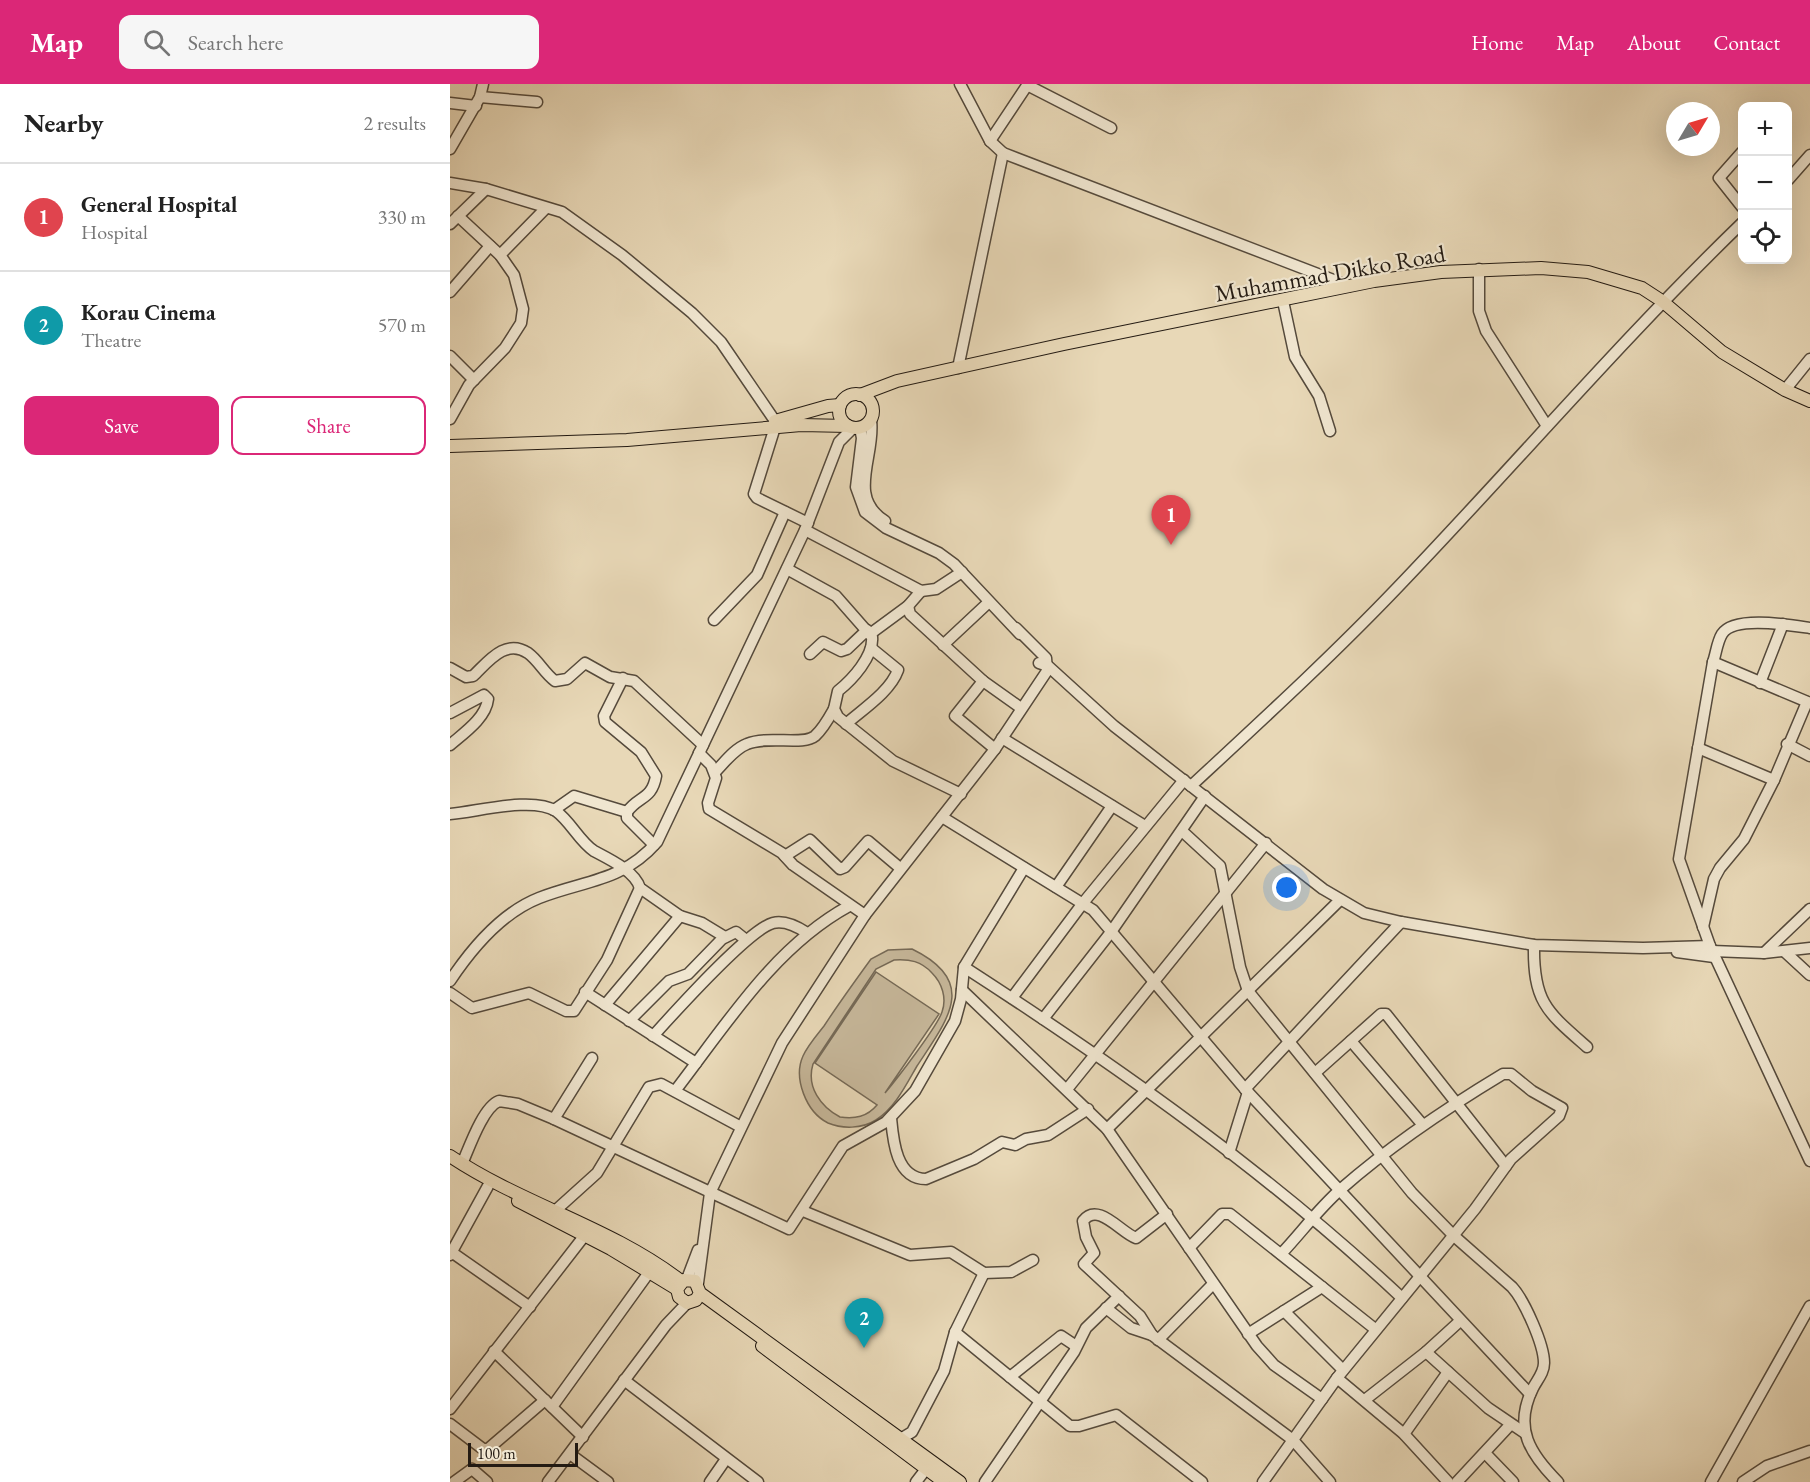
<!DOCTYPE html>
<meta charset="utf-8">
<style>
body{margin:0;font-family:"EB Garamond",serif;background:#f6f6f6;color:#222}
.controls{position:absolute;right:18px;top:18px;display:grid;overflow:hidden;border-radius:12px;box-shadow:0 6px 24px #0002}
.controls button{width:54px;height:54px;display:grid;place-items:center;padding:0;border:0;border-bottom:2px solid #e0e0e0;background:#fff;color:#222;font:30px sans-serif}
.compass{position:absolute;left:1216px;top:18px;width:54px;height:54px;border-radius:50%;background:#fff;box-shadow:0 6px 24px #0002;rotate:52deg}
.scale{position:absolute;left:18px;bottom:15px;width:110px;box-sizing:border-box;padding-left:6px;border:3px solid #241b13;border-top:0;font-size:16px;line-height:21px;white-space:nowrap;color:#241b13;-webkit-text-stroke:4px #f0e6d0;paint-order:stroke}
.you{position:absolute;left:837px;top:804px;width:21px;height:21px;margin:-15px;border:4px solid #fff;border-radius:50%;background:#1a73e8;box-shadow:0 0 0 9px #1a73e833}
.badge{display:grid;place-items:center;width:39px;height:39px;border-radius:50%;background:#db2777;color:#fff;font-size:20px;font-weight:700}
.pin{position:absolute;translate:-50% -50px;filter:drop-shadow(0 2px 3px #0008)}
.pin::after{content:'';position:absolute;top:32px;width:21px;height:18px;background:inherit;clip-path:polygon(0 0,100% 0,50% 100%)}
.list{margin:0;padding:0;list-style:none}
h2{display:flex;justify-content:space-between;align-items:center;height:78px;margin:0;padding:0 24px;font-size:26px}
h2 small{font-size:20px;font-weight:400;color:#767676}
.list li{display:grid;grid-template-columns:39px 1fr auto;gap:18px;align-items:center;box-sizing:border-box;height:108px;padding:0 24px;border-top:2px solid #e0e0e0}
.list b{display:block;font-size:22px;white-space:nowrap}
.list p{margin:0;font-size:20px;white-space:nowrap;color:#767676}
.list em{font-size:20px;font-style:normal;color:#767676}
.actions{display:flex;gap:12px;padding:18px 24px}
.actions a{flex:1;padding:14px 0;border:2px solid #db2777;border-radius:12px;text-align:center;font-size:21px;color:#db2777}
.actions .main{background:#db2777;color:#fff}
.icon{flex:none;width:33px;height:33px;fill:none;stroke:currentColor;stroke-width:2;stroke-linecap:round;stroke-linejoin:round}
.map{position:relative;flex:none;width:1360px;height:1398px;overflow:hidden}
header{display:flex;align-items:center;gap:36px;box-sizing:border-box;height:84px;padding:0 30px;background:#db2777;color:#fff}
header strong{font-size:28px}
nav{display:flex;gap:33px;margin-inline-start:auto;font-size:21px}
.search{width:420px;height:54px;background:#f6f6f6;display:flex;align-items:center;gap:15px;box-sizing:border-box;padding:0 21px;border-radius:12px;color:#767676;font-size:22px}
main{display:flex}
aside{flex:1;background:#fff}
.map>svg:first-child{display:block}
.green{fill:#c7b89b;stroke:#766a57;stroke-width:1.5;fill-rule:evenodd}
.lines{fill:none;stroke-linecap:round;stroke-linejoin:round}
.minor-casing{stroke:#554a3c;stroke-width:13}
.major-casing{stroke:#241b13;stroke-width:14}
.minor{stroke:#f0e6d0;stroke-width:10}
.major{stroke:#e8d8b7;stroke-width:12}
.labels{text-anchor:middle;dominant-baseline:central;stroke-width:4.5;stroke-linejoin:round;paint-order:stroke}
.street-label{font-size:24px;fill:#241b13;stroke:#f0e6d0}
</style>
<header>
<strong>Map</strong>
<div class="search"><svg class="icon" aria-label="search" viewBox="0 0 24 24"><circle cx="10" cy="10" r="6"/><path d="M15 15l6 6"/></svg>Search here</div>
<nav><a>Home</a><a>Map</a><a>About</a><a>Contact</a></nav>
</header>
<main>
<aside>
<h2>Nearby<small>2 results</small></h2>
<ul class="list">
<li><span class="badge" style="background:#e0444e">1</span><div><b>General Hospital</b><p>Hospital</p></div><em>330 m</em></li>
<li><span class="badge" style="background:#0f9aa8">2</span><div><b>Korau Cinema</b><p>Theatre</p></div><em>570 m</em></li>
</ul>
<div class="actions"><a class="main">Save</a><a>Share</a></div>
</aside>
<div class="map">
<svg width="1360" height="1398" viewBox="0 0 1360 1398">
<rect width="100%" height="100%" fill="#e8d8b7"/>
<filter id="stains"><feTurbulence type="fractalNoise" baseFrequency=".00333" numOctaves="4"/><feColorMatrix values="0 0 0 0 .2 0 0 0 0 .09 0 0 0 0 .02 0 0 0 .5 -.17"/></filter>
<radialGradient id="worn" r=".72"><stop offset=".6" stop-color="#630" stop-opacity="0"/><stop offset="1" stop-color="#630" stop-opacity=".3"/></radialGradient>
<path class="green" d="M 462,865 C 530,898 497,936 467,982 C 456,1001 445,1024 426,1036 C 412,1045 392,1045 378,1039 C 356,1028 343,994 353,972 C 358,961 367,951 374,942 C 389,919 405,897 421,875 L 438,866 ZM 444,876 C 460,875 471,877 482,889 C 492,899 497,914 492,928 C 487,943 446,996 435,1009 L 489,930 L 426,888 L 365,979 L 427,1021 C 417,1033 405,1035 390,1033 C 371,1023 356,1003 363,980 L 426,885 Z"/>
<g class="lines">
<defs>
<g id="minor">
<path d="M 510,0 L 540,57 L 553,69 L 899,202"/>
<path d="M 577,1 L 661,44"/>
<path d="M 30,13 L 87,18"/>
<path d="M 0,19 L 26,22"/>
<path d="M 540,57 L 578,0"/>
<path d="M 0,65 L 30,13 L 33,0"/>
<path d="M 1292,68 L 1269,94 L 1292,123"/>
<path d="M 1338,96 L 1360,71"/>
<path d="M 0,99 L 36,105 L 112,128 L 172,171 L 242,229 L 271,258 L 325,337"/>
<path d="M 0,140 L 36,105"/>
<path d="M 50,171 L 96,124"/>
<path d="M 1029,185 L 1029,227 L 1036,247 L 1097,342"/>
<path d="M 0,208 L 40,162"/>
<path d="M 833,217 L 845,273 L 869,312 L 880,347"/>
<path d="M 0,272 L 24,296"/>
<path d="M 508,284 L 553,69"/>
<path d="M 1335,306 L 1360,275"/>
<path d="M 0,335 L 19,301 L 55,264 L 71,239 L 73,225 L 64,191 L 50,171 L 8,132"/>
<path d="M 421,336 C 426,371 396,413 435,437"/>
<path d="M 325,343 L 304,410 L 307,414 L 358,439"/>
<path d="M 410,344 L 412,354 L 406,403 L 415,428 L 436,444 L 489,469 L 504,480 L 570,550"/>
<path d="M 355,446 L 471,507 L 486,505 L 512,488"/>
<path d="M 337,485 L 386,512 L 422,553 C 424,572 402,596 388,607 L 384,625 L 388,633 L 443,677 L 511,710"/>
<path d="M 458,522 L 460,530 L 533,597 L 571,624"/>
<path d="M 264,536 L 307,491 L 335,428"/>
<path d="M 1360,544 C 1340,541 1284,531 1272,550 C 1267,558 1266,570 1263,578 L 1229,775 L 1260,862 L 1360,1077"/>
<path d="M 420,550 L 458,522 L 471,507"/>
<path d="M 493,561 L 539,518"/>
<path d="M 360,570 L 373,558 L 391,567 L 397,565 L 417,546"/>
<path d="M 1263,578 L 1360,619"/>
<path d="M 589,579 L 598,582 L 664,642 L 873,805 L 914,829 L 951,838 L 1084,861 L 1193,864 L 1260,862"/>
<path d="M 0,584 L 16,593 L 23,592 C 38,578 55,554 78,569 C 89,577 94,589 105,597 L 117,595 L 135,579 L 160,593 L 184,597 L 253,661"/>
<path d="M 173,594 L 154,632 L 155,638 L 191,668 L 206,692 C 202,716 188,712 177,728"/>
<path d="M 533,597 L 505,632 L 545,665"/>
<path d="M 1310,599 L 1333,540"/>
<path d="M 0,629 L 34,611 L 38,615 C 36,634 14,649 0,661"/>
<path d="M 396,640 C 413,625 440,608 448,586 L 421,564"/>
<path d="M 552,654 L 695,742"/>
<path d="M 1337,660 L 1360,672"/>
<path d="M 1248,664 L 1324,696"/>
<path d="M 249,669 L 261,681 L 266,694 L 258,719 L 259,725 L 332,769 L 343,781 L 415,831"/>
<path d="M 265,688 C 274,679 284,665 297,660 C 318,651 353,662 365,652 C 373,645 379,634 384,625"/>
<path d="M 741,702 C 811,637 881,573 947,504 C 1063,383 1172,255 1292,139"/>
<path d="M 104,726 L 124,712 L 177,728"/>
<path d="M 177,728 L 177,734 L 204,761"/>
<path d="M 0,730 C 27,728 82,712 106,727 C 121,738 129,757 144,767 C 159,775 185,787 190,804 L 230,832 L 252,839 L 275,853"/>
<path d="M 492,733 L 643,826 L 795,1005 L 1080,1310"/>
<path d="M 732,747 L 770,782 L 790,883 L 798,907 L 962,1109 L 1004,1152 L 1062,1203 C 1074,1216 1094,1260 1094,1279 C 1094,1289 1087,1296 1083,1304 C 1063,1344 1080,1370 1108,1398"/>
<path d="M 335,772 L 360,756 L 390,785 L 395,783 L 418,757 L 450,784"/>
<path d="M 574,784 L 514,883 C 667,982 819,1089 952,1214"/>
<path d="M 606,803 L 662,722"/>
<path d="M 1253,843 L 1264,795 L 1270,784 L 1294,755 L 1324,696 L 1357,618"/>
<path d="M 1084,861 C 1083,918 1097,928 1137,963"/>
<path d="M 1262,867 L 1314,869 L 1360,864"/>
<path d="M 1227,868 L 1264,873"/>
<path d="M 1335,868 L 1360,891"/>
<path d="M 1314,869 L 1360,825"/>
<path d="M 0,897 C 22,864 51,829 89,814 C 135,796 172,798 207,758 L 355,446 L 389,358 L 403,344"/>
<path d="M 512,906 L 657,1045 L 807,1262 L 824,1281 L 872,1315"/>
<path d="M 135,908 L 246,979"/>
<path d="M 0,909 L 22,924 L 79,909 L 116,927 L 124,927 L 157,876 L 190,804"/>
<path d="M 562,914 L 633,819 L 734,696"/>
<path d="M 155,921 L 230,832"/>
<path d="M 593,935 L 661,848 L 755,712"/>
<path d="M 179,937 L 219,897 L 238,890 L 272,855 L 286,848 L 296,856"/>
<path d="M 203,952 C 224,929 298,846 323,839 C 335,836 348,843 357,849"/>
<path d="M 901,957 L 972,1040"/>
<path d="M 865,989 L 931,930 L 936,930 L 1056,1082"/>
<path d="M 618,1004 L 816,759"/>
<path d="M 795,1005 L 951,838"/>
<path d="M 225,1007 C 276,941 324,863 399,822"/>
<path d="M 441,1034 C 443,1056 446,1095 476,1095 L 524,1075 L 552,1058 L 565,1061 L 576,1055 L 598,1051 L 638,1025"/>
<path d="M 104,1035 L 142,974"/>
<path d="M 657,1045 L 890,816"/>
<path d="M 779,1069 L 798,1008"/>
<path d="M 12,1080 C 19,1064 33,1023 49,1017 L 68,1020 L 104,1035 L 339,1145 L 393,1062 L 436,1038 L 465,1007 L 505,937 L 511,915 L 514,883"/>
<path d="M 106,1126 L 147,1089 L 199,1003 L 211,1000 L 291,1043"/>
<path d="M 353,1127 L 460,1171 L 501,1168 L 534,1189 L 561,1188 L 583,1176"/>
<path d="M 739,1164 L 772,1130 L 780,1130 L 925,1245"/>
<path d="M 0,1167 L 80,1223"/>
<path d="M 0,1171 L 38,1102"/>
<path d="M 237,1195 L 248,1166"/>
<path d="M 248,1199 L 260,1109 L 332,959 L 415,831 L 545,665 L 597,587 L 596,574 L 566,544"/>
<path d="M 656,1224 L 681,1244 L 702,1251 L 843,1356 L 880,1398"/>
<path d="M 834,1227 L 893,1286"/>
<path d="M 505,1248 L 620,1342 L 629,1342 L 666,1331 L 752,1398"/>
<path d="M 798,1250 L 872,1203"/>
<path d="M 702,1251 L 690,1232 L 634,1180 L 644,1169 L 636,1153 L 633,1137 C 648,1117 671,1149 686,1154 L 717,1130"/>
<path d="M 708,1256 L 763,1200"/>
<path d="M 44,1267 L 133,1353"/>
<path d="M 976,1268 L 1038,1324 L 1075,1349"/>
<path d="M 560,1293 L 611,1252 L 626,1262"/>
<path d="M 887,1294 L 954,1350 L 998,1398"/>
<path d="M 174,1296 L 308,1398"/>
<path d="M 916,1315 L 976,1268 L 1010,1237"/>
<path d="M 102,1323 L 200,1187"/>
<path d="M 0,1325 L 135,1151"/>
<path d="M 0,1340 L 33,1365 L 38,1365 L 95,1316"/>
<path d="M 954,1350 L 998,1288"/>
<path d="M 452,1354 L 462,1348 L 494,1287 L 505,1248 L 534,1189"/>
<path d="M 1035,1369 L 1063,1398"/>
<path d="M 120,1370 L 158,1398"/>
<path d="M 4,1398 L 22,1385 L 37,1398"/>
<path d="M 98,1398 L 216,1241 L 237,1219"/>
<path d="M 260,1398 L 276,1375"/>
<path d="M 466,1398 L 476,1385"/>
<path d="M 535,1398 L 624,1268 L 636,1244 L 669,1212"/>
<path d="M 813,1398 L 887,1294 L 1025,1125 L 1061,1075 L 1109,1032 L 1112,1024 L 1082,1007 L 1061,990 L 1053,990 C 995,1025 941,1061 891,1105 C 869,1124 851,1149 831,1170"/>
<path d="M 1007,1398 L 1060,1341"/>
<path d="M 1261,1398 L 1360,1222"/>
<path d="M 1293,1398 L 1317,1382 L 1360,1367"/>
</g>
<g id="major">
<circle cx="406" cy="327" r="17"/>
<path d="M 410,311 L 447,297 L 614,260 L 924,197 L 991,188 L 1091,184 L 1138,188 L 1192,204 L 1212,217 L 1272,268 L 1335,306 L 1360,317"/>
<path d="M 325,337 L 378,322 L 390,321"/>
<path d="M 0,362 L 177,356 L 351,341 L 398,342"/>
<path d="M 0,1072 C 73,1121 161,1143 231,1197"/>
<path d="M 68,1117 L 161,1165 L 227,1205"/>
<path d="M 250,1209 L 246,1216 L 237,1219 L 229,1213 L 227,1205 L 234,1196 L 245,1197 L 250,1209 L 510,1398"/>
<path d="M 312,1262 L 494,1398"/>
</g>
</defs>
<use href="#minor" class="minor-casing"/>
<use href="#major" class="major-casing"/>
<use href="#minor" class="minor"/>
<use href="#major" class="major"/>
</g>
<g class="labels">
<g class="street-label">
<text transform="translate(880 189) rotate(-10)">Muhammad Dikko Road</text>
</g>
</g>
<rect width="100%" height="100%" filter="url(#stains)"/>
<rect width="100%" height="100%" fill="url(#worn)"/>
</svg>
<div class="controls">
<button>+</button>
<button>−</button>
<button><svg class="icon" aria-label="locate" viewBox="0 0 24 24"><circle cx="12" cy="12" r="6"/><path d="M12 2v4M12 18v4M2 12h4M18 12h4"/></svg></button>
</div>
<svg class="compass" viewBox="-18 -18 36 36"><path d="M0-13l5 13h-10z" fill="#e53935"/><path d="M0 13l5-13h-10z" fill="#767676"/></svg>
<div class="scale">100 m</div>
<div class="you"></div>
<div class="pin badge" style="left:721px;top:461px;background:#e0444e">1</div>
<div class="pin badge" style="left:414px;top:1264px;background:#0f9aa8">2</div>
</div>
</main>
